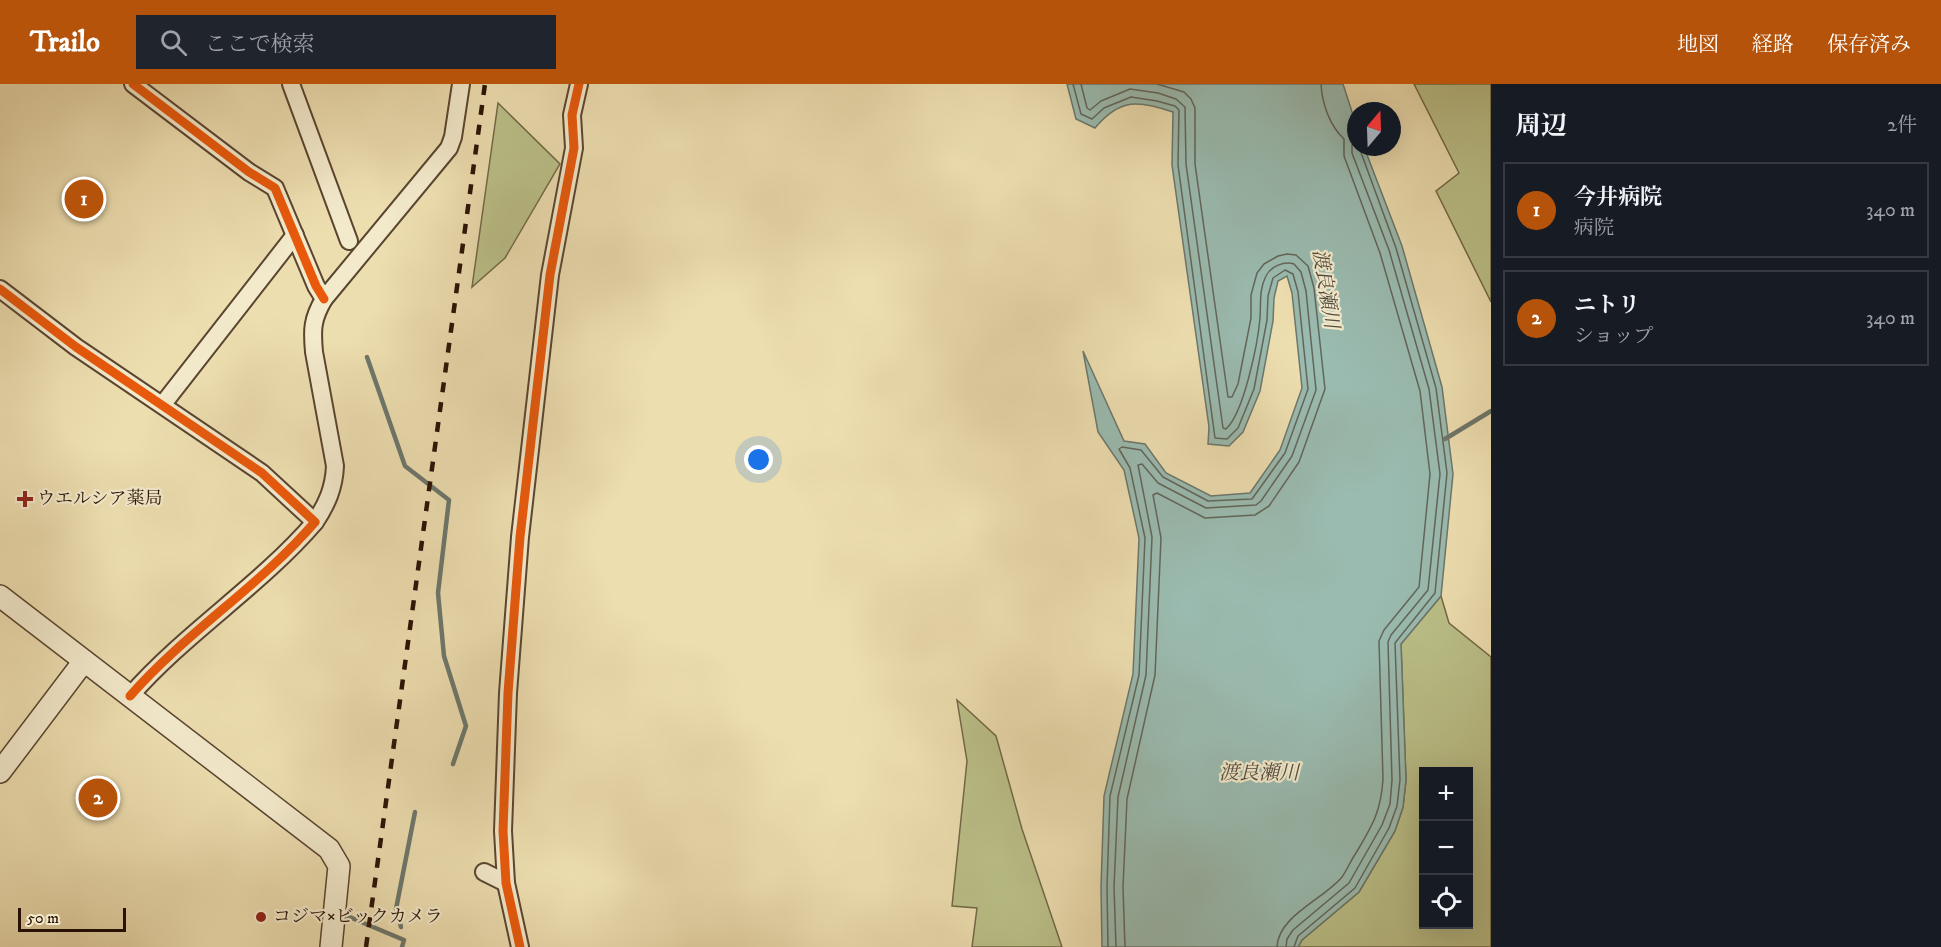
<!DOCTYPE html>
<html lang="ja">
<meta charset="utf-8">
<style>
body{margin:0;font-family:"IM FELL DW Pica","Noto Serif JP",serif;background:#20242c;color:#f1f3f6}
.controls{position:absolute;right:18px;bottom:18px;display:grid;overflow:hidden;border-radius:0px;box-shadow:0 6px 24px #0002}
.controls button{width:54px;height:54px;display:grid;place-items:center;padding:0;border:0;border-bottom:2px solid #363941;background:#171b24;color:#f1f3f6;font:30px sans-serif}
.compass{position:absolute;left:1347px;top:18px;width:54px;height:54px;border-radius:50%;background:#171b24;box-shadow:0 6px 24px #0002;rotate:19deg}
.scale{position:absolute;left:18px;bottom:15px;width:108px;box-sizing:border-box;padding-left:6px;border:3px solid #291205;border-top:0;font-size:16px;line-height:21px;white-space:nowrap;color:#291205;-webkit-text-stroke:4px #f3eacc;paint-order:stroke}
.you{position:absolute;left:759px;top:376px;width:21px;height:21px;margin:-15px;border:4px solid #fff;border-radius:50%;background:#1a73e8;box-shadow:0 0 0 9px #1a73e833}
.badge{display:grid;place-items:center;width:39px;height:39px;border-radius:50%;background:#b45309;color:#fff;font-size:20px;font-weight:700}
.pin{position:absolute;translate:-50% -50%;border:3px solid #fff;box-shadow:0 2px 6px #0006}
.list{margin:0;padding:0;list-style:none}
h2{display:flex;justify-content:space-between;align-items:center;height:78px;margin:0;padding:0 24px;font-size:26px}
h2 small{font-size:20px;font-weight:400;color:#9ea1a6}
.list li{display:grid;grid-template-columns:39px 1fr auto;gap:18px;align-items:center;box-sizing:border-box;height:96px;margin:0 12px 12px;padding:0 12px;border:2px solid #363941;border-radius:0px}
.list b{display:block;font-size:22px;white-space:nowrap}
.list p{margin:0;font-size:20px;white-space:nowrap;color:#9ea1a6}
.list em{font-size:20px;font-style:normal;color:#9ea1a6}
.icon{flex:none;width:33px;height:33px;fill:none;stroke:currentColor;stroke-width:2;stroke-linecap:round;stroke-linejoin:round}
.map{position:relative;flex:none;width:1491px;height:863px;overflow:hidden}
header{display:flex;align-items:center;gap:36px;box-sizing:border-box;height:84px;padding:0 30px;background:#b45309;color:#fff}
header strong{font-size:28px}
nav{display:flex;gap:33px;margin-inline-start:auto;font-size:21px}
.search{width:420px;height:54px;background:#20242c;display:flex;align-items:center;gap:15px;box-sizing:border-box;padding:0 21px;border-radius:0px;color:#9ea1a6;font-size:22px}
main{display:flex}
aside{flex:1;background:#171b24}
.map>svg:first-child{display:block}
.green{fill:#bbc089;stroke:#726947;stroke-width:1.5;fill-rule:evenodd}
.water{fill:#9abbb0;stroke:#6d776c;stroke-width:1.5}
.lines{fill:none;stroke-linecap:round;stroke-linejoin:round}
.shore{stroke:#62665a;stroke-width:1.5}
.stream{stroke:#6d776c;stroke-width:4.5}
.minor-casing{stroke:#5a4530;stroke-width:20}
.tertiary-casing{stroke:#5a4530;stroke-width:24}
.minor{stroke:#f3eacc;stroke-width:16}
.tertiary{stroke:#f3eacc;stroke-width:21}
.rail{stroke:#291205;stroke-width:4.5;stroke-dasharray:10 10;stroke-linecap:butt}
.cycleway-casing{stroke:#f3eacc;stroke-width:13}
.cycleway{stroke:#e8590c;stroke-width:9}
.poi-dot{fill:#8f2418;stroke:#f3eacc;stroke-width:2}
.labels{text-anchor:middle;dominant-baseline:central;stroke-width:4.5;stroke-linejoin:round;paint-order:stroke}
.poi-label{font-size:18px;fill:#291205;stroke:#f3eacc;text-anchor:start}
.water-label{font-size:20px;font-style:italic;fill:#514d41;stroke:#f3eacc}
</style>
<header>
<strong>Trailo</strong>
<div class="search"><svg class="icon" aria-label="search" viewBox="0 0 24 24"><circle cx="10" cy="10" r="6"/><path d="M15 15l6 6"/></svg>ここで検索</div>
<nav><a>地図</a><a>経路</a><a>保存済み</a></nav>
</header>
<main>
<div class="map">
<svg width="1491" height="863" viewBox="0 0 1491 863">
<rect width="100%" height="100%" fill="#eddeb0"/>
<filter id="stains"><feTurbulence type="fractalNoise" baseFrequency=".00333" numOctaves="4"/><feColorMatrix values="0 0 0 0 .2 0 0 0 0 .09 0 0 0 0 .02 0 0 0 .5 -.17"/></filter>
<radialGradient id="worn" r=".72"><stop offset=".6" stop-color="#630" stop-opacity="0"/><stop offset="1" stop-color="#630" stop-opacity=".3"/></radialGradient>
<g class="green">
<path d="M 1414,0 L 1491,0 L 1491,218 L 1436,107 L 1459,89 Z"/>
<path d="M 498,19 L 560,80 L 505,174 L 472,203 Z"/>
<path d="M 1441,512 L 1449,539 L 1491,573 L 1491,863 L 1298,863 L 1302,856 L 1359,808 L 1395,747 L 1403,723 L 1406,696 L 1401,560 ZM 1424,688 L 1468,688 L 1468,840 L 1424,840 Z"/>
<path d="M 957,616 L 996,652 L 1022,745 L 1062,863 L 972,863 L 977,824 L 952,822 L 967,677 Z"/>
</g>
<path class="water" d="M 1067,0 L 1343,0 L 1356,40 L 1356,63 L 1364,63 L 1402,162 L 1442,303 L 1453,390 L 1441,512 L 1401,560 L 1406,696 L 1403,723 L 1395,747 L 1359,808 L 1302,856 L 1298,863 L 1102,863 L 1101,803 L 1104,712 L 1133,590 L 1139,454 L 1124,386 L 1098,348 L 1083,267 L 1124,357 L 1145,360 L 1166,389 L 1211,412 L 1250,409 L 1280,366 L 1302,304 L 1292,209 L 1287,192 L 1278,197 L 1274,214 L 1273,237 L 1260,307 L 1243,348 L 1229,362 L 1208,360 L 1209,343 L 1172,81 L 1173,28 C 1139,16 1120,14 1095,44 L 1076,35 Z"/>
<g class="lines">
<g class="shore">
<path d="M 1073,0 L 1081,30 L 1092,35 L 1104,24 L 1131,13 L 1157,17 L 1175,22 L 1179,26 L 1178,81 L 1215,354 L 1227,355 L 1238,344 L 1254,305 L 1267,236 L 1268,212 L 1273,194 L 1285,186 L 1293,190 L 1298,208 L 1308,305 L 1285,369 L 1252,415 L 1208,417 L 1163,393 L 1141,366 L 1122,363 L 1119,365 L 1130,384 L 1145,454 L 1139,591 L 1110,712 L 1107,803 L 1108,863"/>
<path d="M 1081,0 L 1087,24 L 1090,26 L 1101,17 L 1130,5 L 1158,9 L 1176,15 L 1185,23 L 1186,80 L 1223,344 L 1226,345 C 1244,329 1258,258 1260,234 C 1261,219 1259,205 1266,192 C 1271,182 1284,177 1294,180 L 1301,188 L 1306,207 L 1316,306 L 1292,372 L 1261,417 L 1256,421 L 1206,424 L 1158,399 L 1142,380 L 1138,381 L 1152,453 L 1146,591 L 1118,713 L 1114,803 L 1116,863"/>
<path d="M 1125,863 L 1123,803 L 1127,715 L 1155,591 L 1161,454 L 1153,411 L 1157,409 L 1205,434 L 1255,431 L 1269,422 L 1299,378 L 1325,305 L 1314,204 L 1308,182 L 1296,171 L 1287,170 L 1278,172 L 1264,180 L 1257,189 L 1251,211 L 1251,234 L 1238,300 L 1232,313 L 1228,313 L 1195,80 L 1195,24 L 1191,15 L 1184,8 L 1157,0"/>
<path d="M 1277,863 C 1278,832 1324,815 1342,793 C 1347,786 1351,776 1356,769 C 1372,742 1381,728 1383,695 L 1379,557 L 1384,546 L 1419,503 L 1430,390 L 1420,307 L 1380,169 L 1344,72 L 1344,55 C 1330,42 1322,20 1321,0"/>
<path d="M 1286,863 L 1287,855 L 1293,846 L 1349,799 L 1382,741 L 1390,720 L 1392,696 L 1388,558 L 1391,551 L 1428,506 L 1440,390 L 1429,305 L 1389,166 L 1352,69 L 1352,61 L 1356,54"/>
<path d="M 1294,863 L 1298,852 L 1355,804 L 1389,744 L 1397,722 L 1400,696 L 1395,559 L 1435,509 L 1447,389 L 1436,304 L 1396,164 L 1359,63"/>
</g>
<g class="stream">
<path d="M 367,273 L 405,382 L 449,416 L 438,509 L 444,572 L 466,642 L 453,680"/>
<path d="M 1445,355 L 1491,327"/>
<path d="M 347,832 L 404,856 L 402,863"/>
<path d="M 401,843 L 396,825 L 415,728"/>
</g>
<defs>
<g id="minor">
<path d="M 133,0 L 249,88 L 275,104 L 316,202 L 324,215"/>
<path d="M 291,0 L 349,157"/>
<path d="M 0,205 L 76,263 L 262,389 L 315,438 C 260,502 186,548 130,612"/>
<path d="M 163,320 L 295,151"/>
<path d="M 315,438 C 327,420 334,404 335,382 L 314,268 C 312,246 312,235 324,215 L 449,64 L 453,53 L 461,0"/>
<path d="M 484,788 L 506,799"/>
<path d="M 520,863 L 506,799 L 503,747 L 508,609 L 520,453 L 550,191 L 574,64 L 572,31 L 579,0"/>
</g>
<g id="tertiary">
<path d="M 0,512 L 329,765 L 339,782 L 331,863"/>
<path d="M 0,688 L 84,577"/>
</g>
</defs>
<use href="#minor" class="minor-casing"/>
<use href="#tertiary" class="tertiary-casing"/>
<use href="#minor" class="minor"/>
<use href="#tertiary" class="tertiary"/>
<path class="rail" d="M 366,863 L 485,0"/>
<defs>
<g id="cycleway">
<path d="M 133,0 L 249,88 L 275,104 L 316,202 L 324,215"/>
<path d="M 0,205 L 76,263 L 262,389 L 315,438 C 260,502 186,548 130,612"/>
<path d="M 520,863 L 506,799 L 503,747 L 508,609 L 520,453 L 550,191 L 574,64 L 572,31 L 579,0"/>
</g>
</defs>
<use href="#cycleway" class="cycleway-casing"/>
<use href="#cycleway" class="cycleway"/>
</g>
<g class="poi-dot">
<path d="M22 406h6v6h6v6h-6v6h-6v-6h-6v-6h6z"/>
<circle cx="261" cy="833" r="6"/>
</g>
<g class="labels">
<g class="poi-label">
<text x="37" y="415">ウエルシア薬局</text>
<text x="273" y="833">コジマ×ビックカメラ</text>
</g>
<g class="water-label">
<text transform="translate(1325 205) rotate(81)">渡良瀬川</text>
<text x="1259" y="689">渡良瀬川</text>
</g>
</g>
<rect width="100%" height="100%" filter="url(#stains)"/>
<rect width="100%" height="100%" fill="url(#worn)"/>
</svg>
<div class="controls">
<button>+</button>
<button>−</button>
<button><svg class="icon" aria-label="locate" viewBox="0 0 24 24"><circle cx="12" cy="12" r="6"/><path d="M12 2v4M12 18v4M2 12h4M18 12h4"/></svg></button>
</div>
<svg class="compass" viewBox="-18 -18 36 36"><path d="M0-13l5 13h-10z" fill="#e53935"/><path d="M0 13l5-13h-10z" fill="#9ea1a6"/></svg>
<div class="scale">50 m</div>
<div class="you"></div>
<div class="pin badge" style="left:84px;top:115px">1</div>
<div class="pin badge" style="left:98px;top:714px">2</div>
</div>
<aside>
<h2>周辺<small>2件</small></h2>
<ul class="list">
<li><span class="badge">1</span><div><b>今井病院</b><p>病院</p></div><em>340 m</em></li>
<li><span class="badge">2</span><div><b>ニトリ</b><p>ショップ</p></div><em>340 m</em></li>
</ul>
</aside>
</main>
